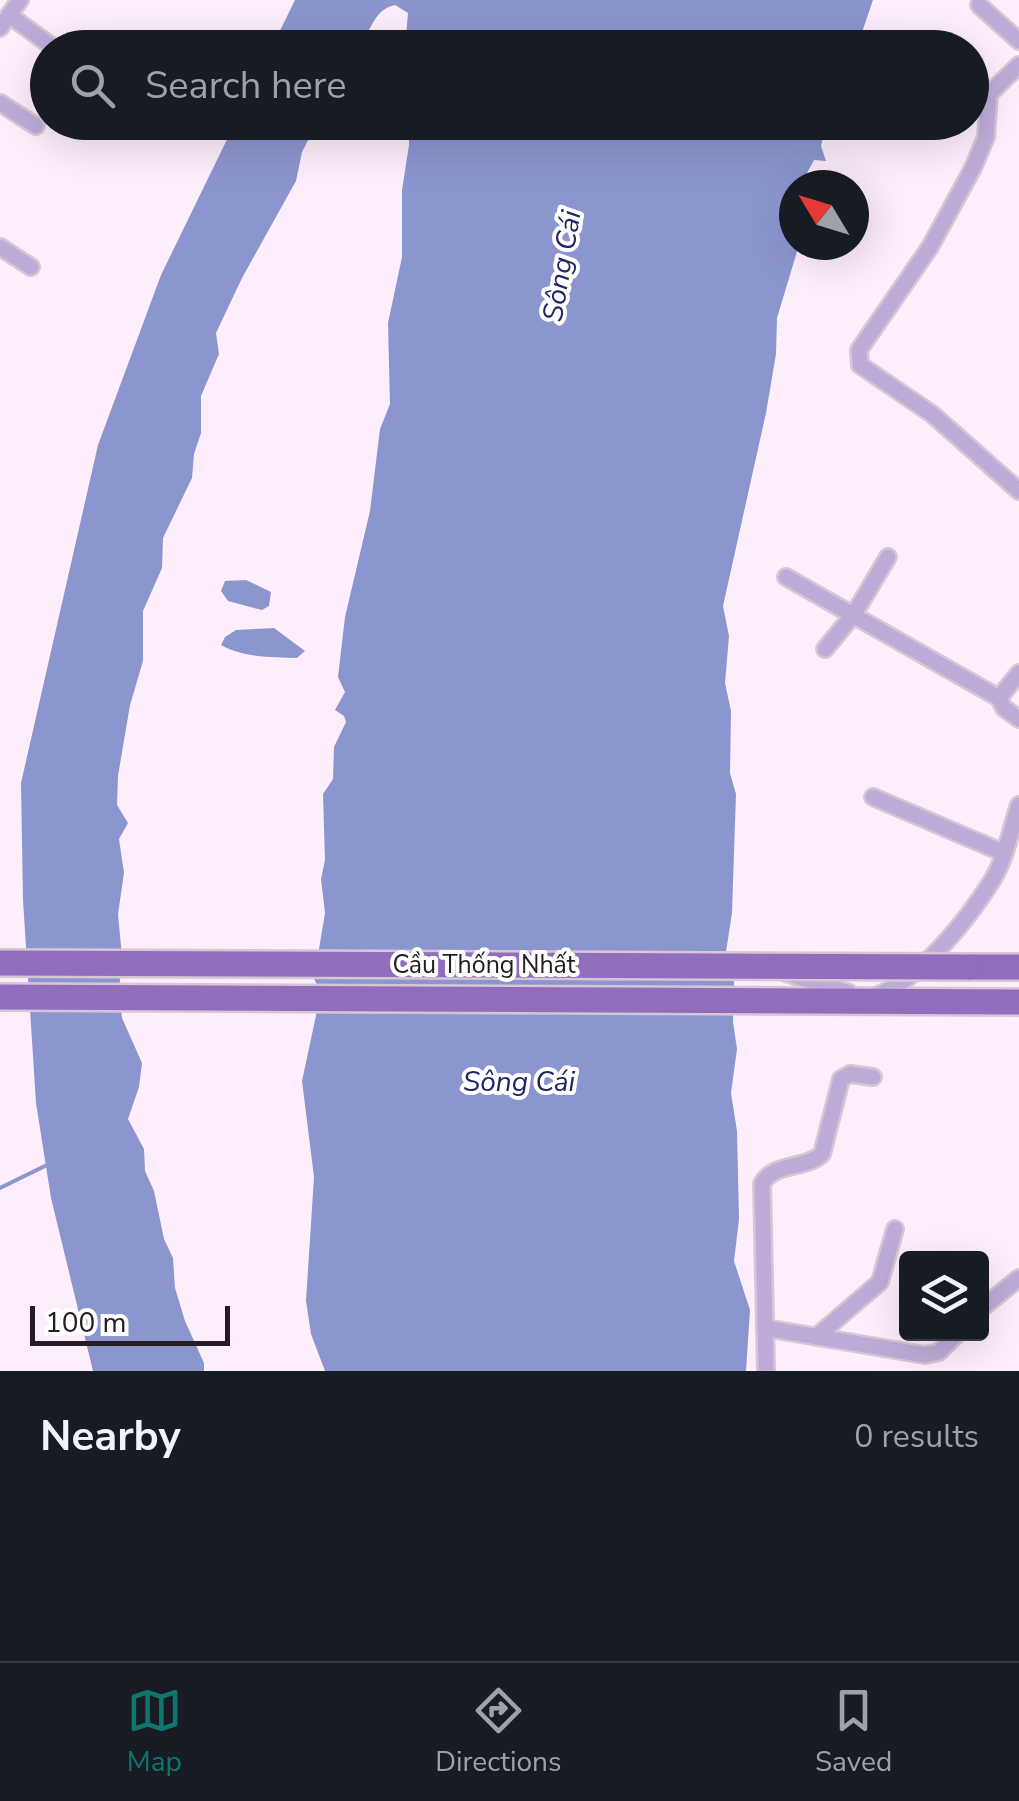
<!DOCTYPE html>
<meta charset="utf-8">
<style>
body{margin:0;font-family:"Nunito Sans",sans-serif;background:#20242c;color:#f1f3f6}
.controls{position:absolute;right:30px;bottom:30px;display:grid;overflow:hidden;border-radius:10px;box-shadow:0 10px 40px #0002}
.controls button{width:90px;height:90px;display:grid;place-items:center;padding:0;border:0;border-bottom:2px solid #363941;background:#171b24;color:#f1f3f6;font:50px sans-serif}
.compass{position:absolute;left:779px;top:170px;width:90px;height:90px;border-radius:50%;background:#171b24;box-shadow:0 10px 40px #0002;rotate:308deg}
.scale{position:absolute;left:30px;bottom:25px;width:200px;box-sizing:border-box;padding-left:10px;border:5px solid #231c22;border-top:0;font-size:28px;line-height:35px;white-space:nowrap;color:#231c22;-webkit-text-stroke:8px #fff;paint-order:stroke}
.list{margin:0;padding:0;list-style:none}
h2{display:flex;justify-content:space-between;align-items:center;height:130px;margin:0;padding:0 40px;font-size:42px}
h2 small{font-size:32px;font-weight:400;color:#9ea1a6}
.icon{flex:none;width:55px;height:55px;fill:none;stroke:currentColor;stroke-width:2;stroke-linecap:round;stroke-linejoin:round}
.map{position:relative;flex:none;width:1019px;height:1371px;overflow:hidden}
.search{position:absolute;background:#171b24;box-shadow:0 10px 40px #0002;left:30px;right:30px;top:30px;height:110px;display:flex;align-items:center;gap:25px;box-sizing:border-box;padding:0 35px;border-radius:55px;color:#9ea1a6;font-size:38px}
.sheet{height:290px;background:#171b24}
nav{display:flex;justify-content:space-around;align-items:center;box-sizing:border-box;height:140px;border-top:2px solid #363941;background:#171b24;font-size:28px;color:#9ea1a6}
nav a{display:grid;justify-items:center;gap:5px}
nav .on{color:#0f766e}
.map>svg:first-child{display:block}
.water{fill:#8c96ce}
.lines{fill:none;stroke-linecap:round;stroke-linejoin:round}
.stream{stroke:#8c96ce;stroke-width:4}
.street-casing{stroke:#d7c7d5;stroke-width:20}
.primary-casing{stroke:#d7c7d5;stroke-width:30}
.street{stroke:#bdacd8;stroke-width:15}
.primary{stroke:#906ebd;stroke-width:25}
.primary-bridge-casing{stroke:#d7c7d5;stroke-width:30;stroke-linecap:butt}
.primary-bridge{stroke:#906ebd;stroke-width:25}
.labels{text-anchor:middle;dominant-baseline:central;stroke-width:8;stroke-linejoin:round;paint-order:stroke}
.street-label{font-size:25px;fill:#231c22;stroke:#fff}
.water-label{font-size:28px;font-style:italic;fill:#232366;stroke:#fff}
</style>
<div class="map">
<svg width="1019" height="1371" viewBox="0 0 1019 1371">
<rect width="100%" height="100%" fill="#feedfc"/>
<g class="water">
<path d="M 295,0 L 873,0 L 857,47 L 405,47 L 408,13 L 395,5 C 375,9 370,30 361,47 L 272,47 Z"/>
<path d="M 235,123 L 317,123 L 302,152 L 296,181 L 242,278 L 216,333 L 219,354 L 201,396 L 201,433 L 194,454 L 192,478 L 163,538 L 162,568 L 143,611 L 143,661 L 130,705 L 118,776 L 117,805 L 128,823 L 119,839 L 124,873 L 118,914 L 122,957 L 119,990 L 122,1018 L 142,1063 L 139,1087 L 128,1119 L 144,1149 L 145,1171 L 154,1191 L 164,1239 L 173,1258 L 175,1288 L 185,1321 L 204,1363 L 204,1371 L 93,1371 L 51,1198 L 36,1103 L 23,900 L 21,783 L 98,445 L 161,275 Z"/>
<path d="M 409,123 L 826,123 L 821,146 L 826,161 L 814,160 L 807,173 L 809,185 L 794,185 L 794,245 L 799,245 L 777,318 L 776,354 L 766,413 L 723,606 L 729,636 L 725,683 L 731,711 L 730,773 L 736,794 L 732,913 L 726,952 L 734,980 L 733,1022 L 737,1049 L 731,1093 L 737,1131 L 739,1219 L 734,1261 L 750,1310 L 746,1371 L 325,1371 L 311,1334 L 306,1301 L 314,1177 L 302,1081 L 321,992 L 314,979 L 325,913 L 321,879 L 325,860 L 323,794 L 333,779 L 334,747 L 346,722 L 344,716 L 335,710 L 345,692 L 338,677 L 345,617 L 370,511 L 380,429 L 390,404 L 388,323 L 402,257 L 402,190 L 409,145 Z"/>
<path d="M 246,580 L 271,592 L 269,606 L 262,610 L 228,601 L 221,591 L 225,581 Z"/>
<path d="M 274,628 L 305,651 L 297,658 C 272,657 244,658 221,645 L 225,637 L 236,630 Z"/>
</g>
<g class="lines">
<path class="stream" d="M 0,1188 L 45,1166"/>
<defs>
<g id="street">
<path d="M 979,5 L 1019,41"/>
<path d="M 9,15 L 54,48"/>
<path d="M 0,28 L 20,0"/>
<path d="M 1019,65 L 989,94 L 986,137 L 973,168 L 930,247 L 859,350 L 860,365 L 932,414 L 1019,491"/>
<path d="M 0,103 L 36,126"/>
<path d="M 0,247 L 31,267"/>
<path d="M 786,577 L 999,698 L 1019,673"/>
<path d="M 825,649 L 854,614 L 888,557"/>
<path d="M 999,698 L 1004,708 L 1019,719"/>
<path d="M 873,797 L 1004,853"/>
<path d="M 786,973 L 849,993"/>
<path d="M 872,997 C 917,984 969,918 993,879 C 1006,857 1011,829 1019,805"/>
<path d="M 982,1308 L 1019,1278"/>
<path d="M 765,1328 L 925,1355 L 939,1352 L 957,1334"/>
<path d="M 816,1337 L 880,1282 L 895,1229"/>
<path d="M 766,1371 L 762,1184 C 773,1162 805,1170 822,1154 L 841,1079 L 850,1074 L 873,1077"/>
</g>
<g id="primary">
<path d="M 968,967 L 1019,967"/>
<path d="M 0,997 L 1019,1002"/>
</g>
</defs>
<use href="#street" class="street-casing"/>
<use href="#primary" class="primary-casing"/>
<use href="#street" class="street"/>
<use href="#primary" class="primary"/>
<defs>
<path id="primary-bridge" d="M 0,963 L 968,967"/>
</defs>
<use href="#primary-bridge" class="primary-bridge-casing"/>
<use href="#primary-bridge" class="primary-bridge"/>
</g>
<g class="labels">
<g class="street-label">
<text x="484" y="965">Cầu Thống Nhất</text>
</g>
<g class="water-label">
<text transform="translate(562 266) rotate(-80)">Sông Cái</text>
<text x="519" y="1082">Sông Cái</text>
</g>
</g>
</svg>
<div class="controls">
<button><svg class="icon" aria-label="layers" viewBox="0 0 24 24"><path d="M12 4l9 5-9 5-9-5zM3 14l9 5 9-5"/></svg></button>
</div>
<svg class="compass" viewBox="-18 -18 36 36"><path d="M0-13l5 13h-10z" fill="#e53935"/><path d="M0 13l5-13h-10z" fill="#9ea1a6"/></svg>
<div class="scale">100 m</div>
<div class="search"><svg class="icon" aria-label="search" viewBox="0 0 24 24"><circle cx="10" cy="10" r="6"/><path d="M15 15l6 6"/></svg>Search here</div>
</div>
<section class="sheet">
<h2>Nearby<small>0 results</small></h2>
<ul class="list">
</ul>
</section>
<nav>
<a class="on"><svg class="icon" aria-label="map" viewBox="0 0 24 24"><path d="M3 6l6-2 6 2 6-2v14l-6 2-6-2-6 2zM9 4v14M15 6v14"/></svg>Map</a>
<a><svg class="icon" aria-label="directions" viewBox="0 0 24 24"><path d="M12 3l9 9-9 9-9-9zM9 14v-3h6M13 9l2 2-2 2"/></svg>Directions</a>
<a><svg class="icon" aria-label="saved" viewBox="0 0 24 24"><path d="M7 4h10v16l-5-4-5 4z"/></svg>Saved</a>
</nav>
